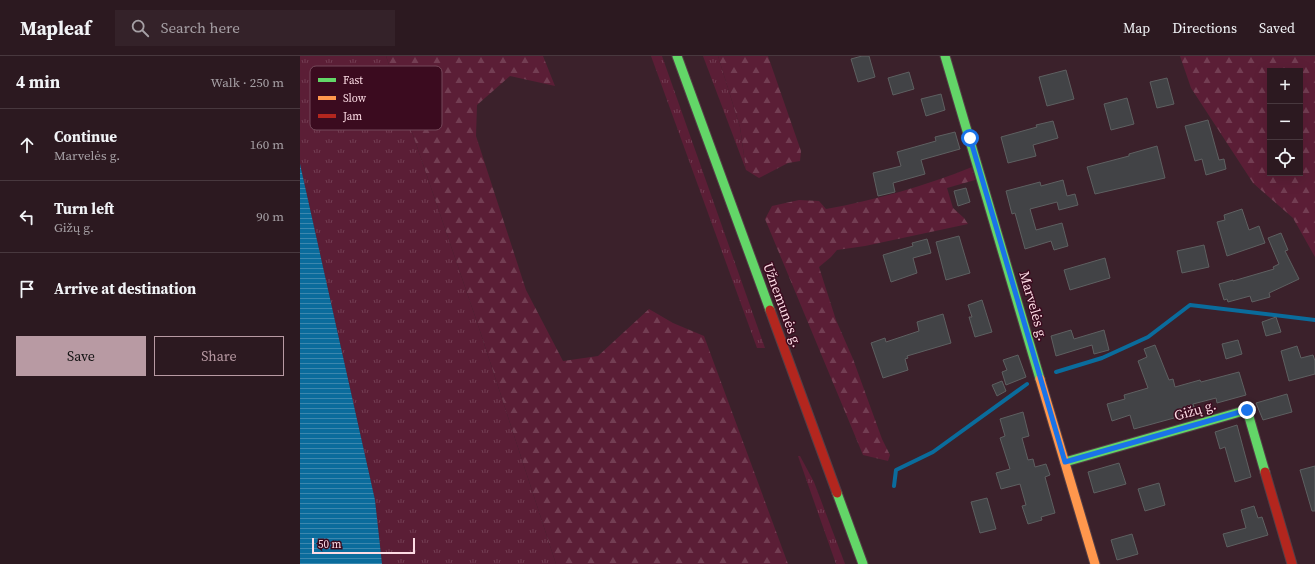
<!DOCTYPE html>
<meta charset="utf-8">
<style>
body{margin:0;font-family:"Source Serif 4",serif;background:#342229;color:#f1f3f6}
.controls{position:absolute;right:12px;top:12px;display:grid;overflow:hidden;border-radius:0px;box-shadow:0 4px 16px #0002}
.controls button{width:36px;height:36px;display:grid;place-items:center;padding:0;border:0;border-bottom:1px solid #48383e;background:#2c1920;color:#f1f3f6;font:20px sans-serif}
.scale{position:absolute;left:12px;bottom:10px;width:103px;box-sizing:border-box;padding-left:4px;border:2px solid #fcdbe4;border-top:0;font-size:11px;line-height:14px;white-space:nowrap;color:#fcdbe4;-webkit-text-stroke:3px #3b0b1f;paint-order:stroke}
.stop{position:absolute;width:12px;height:12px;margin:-9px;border:3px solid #1a73e8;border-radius:50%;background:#fff}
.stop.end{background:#1a73e8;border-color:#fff;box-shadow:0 1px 4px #0008}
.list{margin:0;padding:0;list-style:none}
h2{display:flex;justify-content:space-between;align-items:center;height:52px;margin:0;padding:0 16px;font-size:17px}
h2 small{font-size:13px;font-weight:400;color:#a6a0a5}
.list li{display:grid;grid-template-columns:26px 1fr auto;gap:12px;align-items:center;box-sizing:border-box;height:72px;padding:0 16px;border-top:1px solid #48383e}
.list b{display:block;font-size:15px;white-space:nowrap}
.list p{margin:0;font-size:13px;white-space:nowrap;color:#a6a0a5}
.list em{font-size:13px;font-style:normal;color:#a6a0a5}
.actions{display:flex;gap:8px;padding:12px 16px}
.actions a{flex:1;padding:9px 0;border:1px solid #b89aa3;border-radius:0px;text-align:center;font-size:14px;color:#b89aa3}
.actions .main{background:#b89aa3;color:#111}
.icon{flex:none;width:22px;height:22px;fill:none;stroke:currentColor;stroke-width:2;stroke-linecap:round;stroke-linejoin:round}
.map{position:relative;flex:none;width:1015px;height:508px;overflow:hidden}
header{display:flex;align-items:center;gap:24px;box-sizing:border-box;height:56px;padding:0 20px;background:#2c1920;border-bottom:1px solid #48383e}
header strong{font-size:19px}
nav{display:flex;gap:22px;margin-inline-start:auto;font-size:14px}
.search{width:280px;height:36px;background:#342229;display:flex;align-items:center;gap:10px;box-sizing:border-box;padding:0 14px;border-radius:0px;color:#a6a0a5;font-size:15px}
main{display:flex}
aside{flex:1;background:#2c1920}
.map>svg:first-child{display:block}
.grass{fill:url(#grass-tufts)}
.forest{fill:url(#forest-firs);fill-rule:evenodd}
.water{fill:url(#water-rules)}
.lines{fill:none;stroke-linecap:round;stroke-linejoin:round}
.stream{stroke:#0a6c9c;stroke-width:4}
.building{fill:#424346;stroke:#5e6061}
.fast-casing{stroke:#543e46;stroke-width:11}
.slow-casing{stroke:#543e46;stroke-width:11}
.jam-casing{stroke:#543e46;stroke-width:11}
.fast{stroke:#63d668;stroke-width:9}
.slow{stroke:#ff974d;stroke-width:9}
.jam{stroke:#b3261e;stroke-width:9}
.route{stroke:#1a73e8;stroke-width:5}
.labels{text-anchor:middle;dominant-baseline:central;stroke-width:3;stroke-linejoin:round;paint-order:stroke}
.street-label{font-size:14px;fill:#fcdbe4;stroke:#3b0b1f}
.key{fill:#3b0b1f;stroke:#75495a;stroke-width:1}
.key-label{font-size:11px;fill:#fcdbe4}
</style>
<header>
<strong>Mapleaf</strong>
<div class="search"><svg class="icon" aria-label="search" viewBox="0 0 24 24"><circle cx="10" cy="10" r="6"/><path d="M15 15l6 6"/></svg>Search here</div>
<nav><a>Map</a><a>Directions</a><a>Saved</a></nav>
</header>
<main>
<aside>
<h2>4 min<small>Walk · 250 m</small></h2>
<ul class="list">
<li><svg class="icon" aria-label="ahead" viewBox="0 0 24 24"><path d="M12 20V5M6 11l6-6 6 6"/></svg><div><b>Continue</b><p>Marvelės g.</p></div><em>160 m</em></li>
<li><svg class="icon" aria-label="left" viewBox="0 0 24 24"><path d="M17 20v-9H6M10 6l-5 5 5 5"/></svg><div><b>Turn left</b><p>Gižų g.</p></div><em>90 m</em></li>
<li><svg class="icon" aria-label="arrive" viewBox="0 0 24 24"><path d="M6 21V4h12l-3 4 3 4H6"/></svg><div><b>Arrive at destination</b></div></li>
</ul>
<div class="actions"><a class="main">Save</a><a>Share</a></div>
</aside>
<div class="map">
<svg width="1015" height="508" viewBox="0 0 1015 508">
<defs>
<pattern id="grass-tufts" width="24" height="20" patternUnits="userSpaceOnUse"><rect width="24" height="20" fill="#5b1e36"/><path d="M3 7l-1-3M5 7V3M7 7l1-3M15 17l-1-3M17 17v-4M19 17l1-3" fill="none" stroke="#733e53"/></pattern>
<pattern id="forest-firs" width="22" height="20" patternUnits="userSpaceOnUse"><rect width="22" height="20" fill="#5b1e36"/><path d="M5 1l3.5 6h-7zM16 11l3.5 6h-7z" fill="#733e53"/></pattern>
<pattern id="water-rules" width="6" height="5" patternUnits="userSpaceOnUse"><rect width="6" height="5" fill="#0a6c9c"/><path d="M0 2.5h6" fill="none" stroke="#3b87ae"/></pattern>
</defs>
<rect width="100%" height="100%" fill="#3b212b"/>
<g class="grass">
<path d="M 0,0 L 86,0 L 178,269 L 256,508 L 82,508 L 75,444 L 0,108 Z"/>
<path d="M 351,0 L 362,0 L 465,292 L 457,292 Z"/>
<path d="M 403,0 L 418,0 L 440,71 L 446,114 Z"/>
<path d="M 498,400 L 500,400 L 514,426 L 545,508 L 536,508 Z"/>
</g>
<g class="forest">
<path d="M 86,0 L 243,0 L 255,30 L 210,20 L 177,49 L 176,80 L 226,234 L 263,305 L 298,300 L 349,253 L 373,267 L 404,280 L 488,508 L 256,508 L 178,269 Z"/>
<path d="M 418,0 L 468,0 L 501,95 L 500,105 L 488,107 L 459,122 L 446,114 L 440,71 Z"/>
<path d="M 880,0 L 1015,0 L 1015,201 L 993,162 L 953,127 L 891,32 ZM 970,15 L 1000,15 L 1000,117 L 970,117 Z"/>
<path d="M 672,111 L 675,124 L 647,132 L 653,152 L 664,162 L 668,168 L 565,190 L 537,194 L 531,201 L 519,211 L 536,264 L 553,303 L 582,383 L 590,399 L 588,405 L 563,399 L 465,163 L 472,150 L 499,144 L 519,145 L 526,153 C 576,144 625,130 672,111 Z"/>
</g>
<path class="water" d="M 0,108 L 75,444 L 82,508 L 0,508 Z"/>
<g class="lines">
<g class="stream">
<path d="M 756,316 L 802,302 L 848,281 L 890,249 L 1015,264"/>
<path d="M 594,430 L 596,414 L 633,396 L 727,328"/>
</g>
</g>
<g class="building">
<path d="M 562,0 L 569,0 L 575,21 L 558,26 L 551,3 Z"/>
<path d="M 766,14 L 774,43 L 747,50 L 739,21 Z"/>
<path d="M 609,16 L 614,33 L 593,39 L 588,22 Z"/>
<path d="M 867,22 L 874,48 L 857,52 L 850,26 Z"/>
<path d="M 641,38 L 645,54 L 626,60 L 621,43 Z"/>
<path d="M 827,42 L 834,68 L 811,74 L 804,48 Z"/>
<path d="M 908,64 L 919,104 L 924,103 L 926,113 L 906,119 L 902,103 L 895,105 L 885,70 Z"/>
<path d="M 753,65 L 758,82 L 733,89 L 736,100 L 708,107 L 701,81 L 737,71 L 736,69 Z"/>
<path d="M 655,76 L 660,93 L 621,104 L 625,118 L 593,127 L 595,136 L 578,140 L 573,117 L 601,110 L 597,96 L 636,85 L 635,81 Z"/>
<path d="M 857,90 L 865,122 L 795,138 L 787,111 L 829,100 L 829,98 Z"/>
<path d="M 763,124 L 767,140 L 775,138 L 778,149 L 759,154 L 757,146 L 730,153 L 736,174 L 762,167 L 768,190 L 754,194 L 751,185 L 725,193 L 715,157 L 712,158 L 706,135 L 740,126 L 741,130 Z"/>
<path d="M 666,132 L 670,146 L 658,150 L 654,135 Z"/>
<path d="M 942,153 L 949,174 L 959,170 L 965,187 L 927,200 L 917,166 L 925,164 L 924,159 Z"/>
<path d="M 981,177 L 988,194 L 985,195 L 999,223 L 969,237 L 970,241 L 952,246 L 950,240 L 928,246 L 927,243 L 924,244 L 919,228 L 933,224 L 933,225 L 974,213 L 973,211 L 979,208 L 968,182 Z"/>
<path d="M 659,180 L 670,217 L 646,224 L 636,186 Z"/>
<path d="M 627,183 L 631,197 L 613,202 L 617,217 L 591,226 L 583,199 L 613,190 L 612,187 Z"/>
<path d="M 904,189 L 909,211 L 882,217 L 877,195 Z"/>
<path d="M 805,202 L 810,222 L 770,234 L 764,214 Z"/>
<path d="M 682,244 L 692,276 L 675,281 L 669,261 L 672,261 L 668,249 Z"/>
<path d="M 643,258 L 651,287 L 607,300 L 608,302 L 605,303 L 608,314 L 583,322 L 571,287 L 585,282 L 586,286 L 619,275 L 617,266 Z"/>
<path d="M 976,261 L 981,276 L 966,280 L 962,266 Z"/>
<path d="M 771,274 L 774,283 L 804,274 L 809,294 L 794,298 L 792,289 L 756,300 L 751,280 Z"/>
<path d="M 938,284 L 942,298 L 926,303 L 922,288 Z"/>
<path d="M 855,289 L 869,324 L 873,323 L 875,331 L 900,324 L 901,326 L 939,316 L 946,339 L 917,347 L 916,342 L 893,348 L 896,356 L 834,373 L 830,359 L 812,365 L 807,348 L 825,343 L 824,339 L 848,332 L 838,305 L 847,301 L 844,293 Z"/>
<path d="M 997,290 L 1001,302 L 1013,299 L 1015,305 L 1015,318 L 989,325 L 981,295 Z"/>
<path d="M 718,299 L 726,321 L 706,329 L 702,316 L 707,314 L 703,304 Z"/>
<path d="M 702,325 L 706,335 L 697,340 L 692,329 Z"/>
<path d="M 987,338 L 992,356 L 963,364 L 956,347 Z"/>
<path d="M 723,356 L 729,380 L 722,382 L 728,404 L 733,403 L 735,411 L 746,408 L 750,419 L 745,421 L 755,457 L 741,461 L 742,464 L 728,468 L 722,450 L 726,449 L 720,428 L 701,433 L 696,417 L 710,413 L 700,382 L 705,380 L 700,363 Z"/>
<path d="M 937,369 L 951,421 L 935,426 L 925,391 L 920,393 L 915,376 Z"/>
<path d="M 819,407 L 826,428 L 794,437 L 788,416 Z"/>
<path d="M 1015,410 L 1015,455 L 1012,455 L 1000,414 Z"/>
<path d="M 859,427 L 865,449 L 845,455 L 838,433 Z"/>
<path d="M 687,442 L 696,473 L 680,477 L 671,446 Z"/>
<path d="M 954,450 L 958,462 L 962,461 L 968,479 L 927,491 L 923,478 L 946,472 L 941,454 Z"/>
<path d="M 832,478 L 838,498 L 817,504 L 811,484 Z"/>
</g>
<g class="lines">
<defs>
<g id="fast">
<path d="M 377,0 L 470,254"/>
<path d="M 645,0 L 740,323"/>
<path d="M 765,406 L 947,354 L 965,416"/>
<path d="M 537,437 L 563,508"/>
</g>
<path id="slow" d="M 740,323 L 795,508"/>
<g id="jam">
<path d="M 470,254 L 537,437"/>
<path d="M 965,416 L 992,508"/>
</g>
</defs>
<use href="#fast" class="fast-casing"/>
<use href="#slow" class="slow-casing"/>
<use href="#jam" class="jam-casing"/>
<use href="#fast" class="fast"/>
<use href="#slow" class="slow"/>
<use href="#jam" class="jam"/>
</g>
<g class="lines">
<path class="route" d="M 670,82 L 765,406 L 947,354"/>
</g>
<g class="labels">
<g class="street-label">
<text transform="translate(483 249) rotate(70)">Užnemunės g.</text>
<text transform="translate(734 250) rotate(74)">Marvelės g.</text>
<text transform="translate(895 354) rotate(-16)">Gižų g.</text>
</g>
</g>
<rect x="10" y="10" width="132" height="64" rx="6" class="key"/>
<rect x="18" y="22" width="18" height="4" fill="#63d668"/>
<rect x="18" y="40" width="18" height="4" fill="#ff974d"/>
<rect x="18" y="58" width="18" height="4" fill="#b3261e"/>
<g class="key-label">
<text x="43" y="28">Fast</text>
<text x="43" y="46">Slow</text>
<text x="43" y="64">Jam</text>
</g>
</svg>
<div class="controls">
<button>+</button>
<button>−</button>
<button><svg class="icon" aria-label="locate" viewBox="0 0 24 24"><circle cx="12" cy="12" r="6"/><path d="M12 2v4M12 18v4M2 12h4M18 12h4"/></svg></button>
</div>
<div class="scale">50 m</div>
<div class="stop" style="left:670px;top:82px"></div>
<div class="stop end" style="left:947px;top:354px"></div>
</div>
</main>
